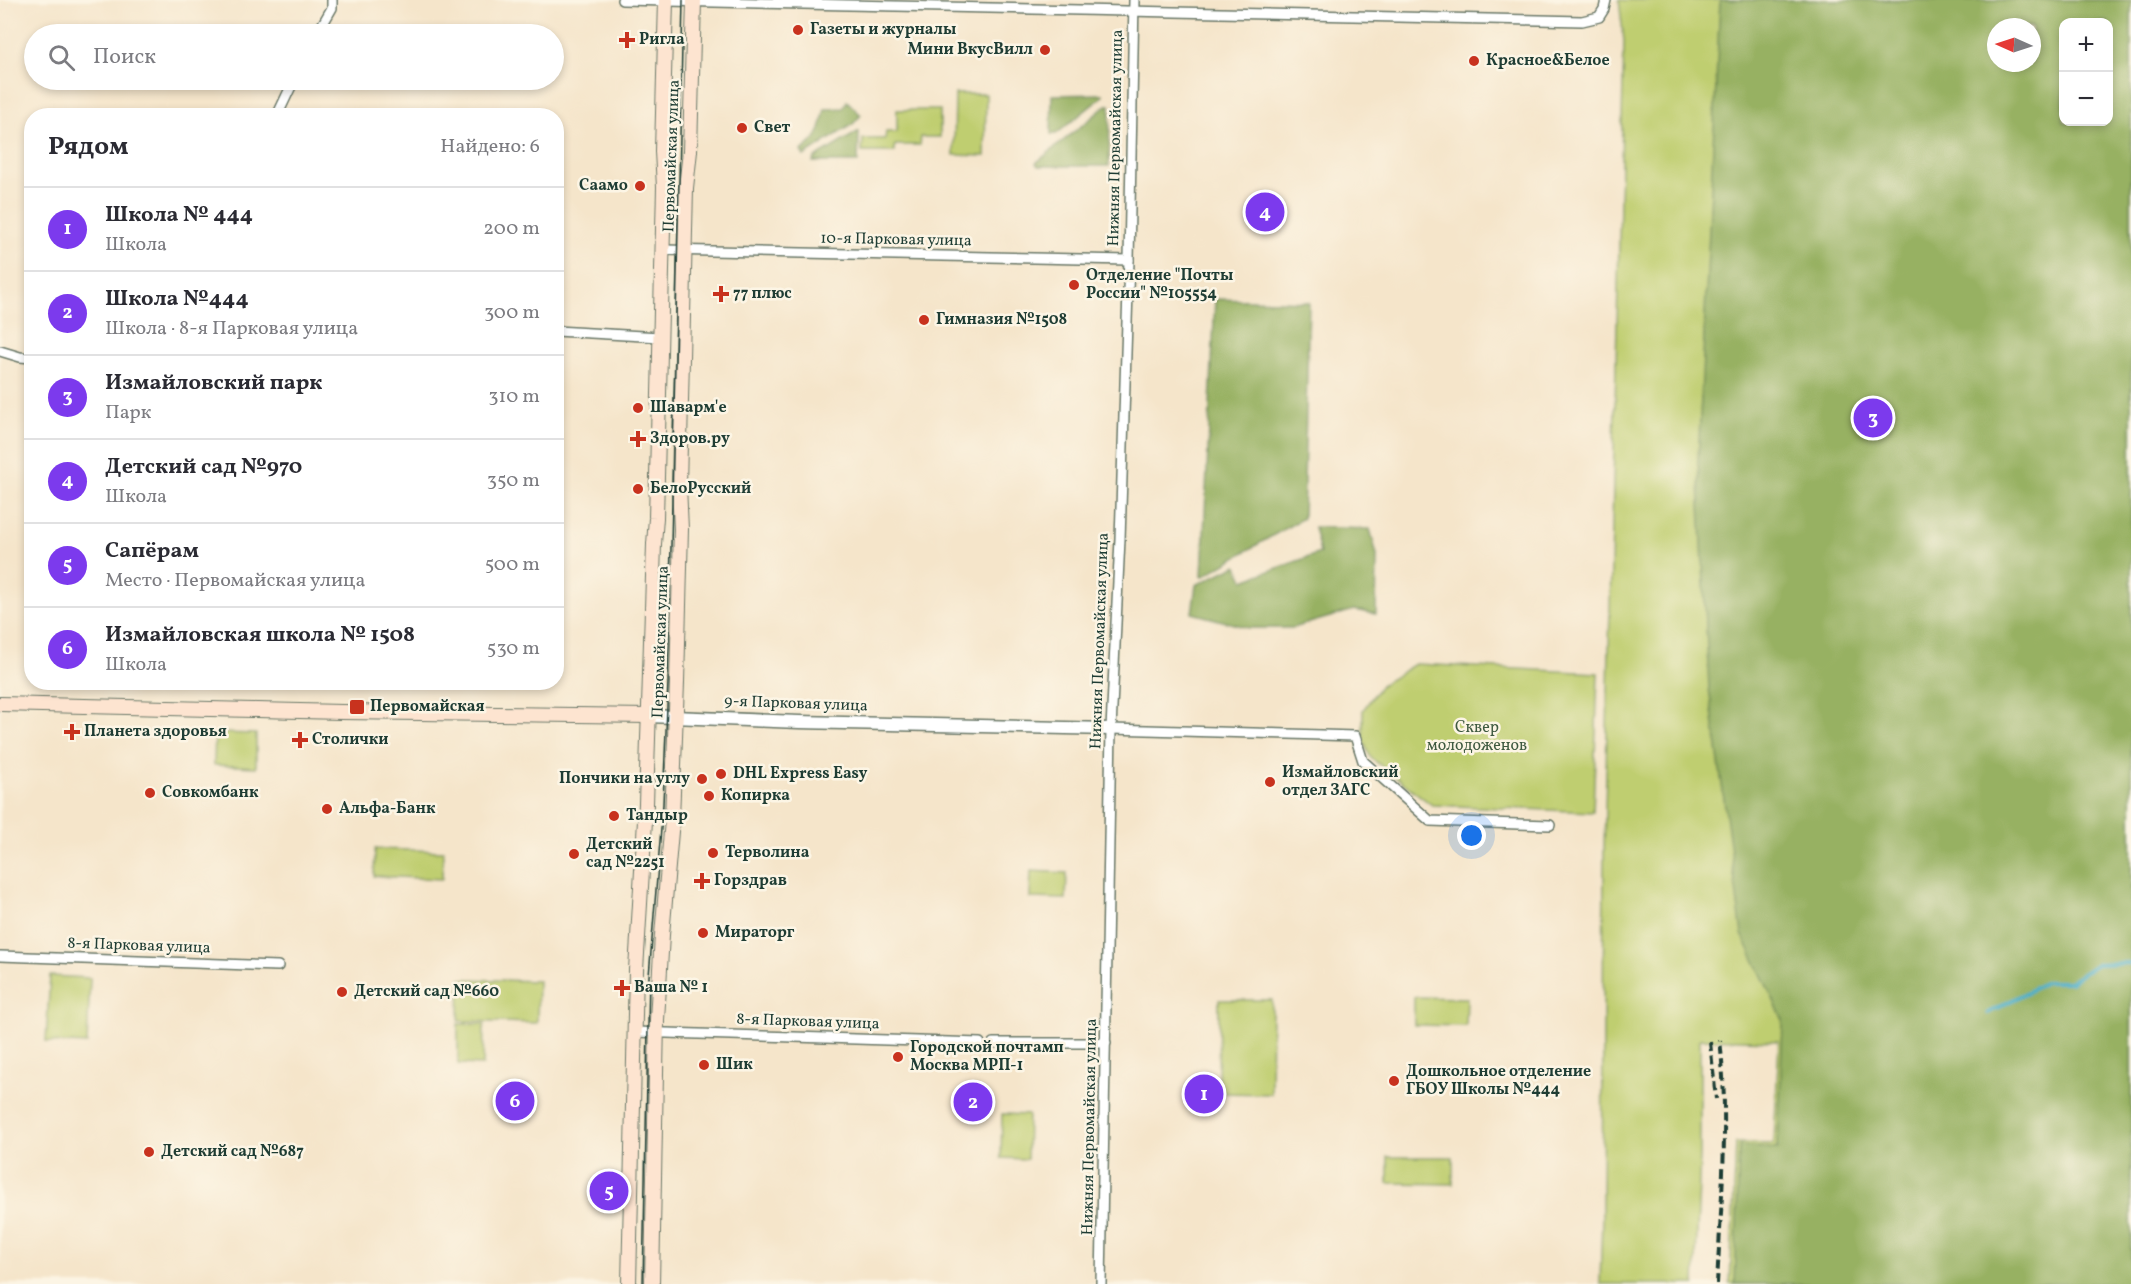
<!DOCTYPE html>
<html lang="ru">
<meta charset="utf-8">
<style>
body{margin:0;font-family:Vollkorn,serif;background:#f2f2f3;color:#2b2b33}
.controls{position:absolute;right:18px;top:18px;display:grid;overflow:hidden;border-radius:12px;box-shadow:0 3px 9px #0003}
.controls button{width:54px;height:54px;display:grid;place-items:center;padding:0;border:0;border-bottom:2px solid #e1e1e2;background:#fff;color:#2b2b33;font:30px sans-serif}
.compass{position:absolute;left:1987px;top:18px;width:54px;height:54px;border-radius:50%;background:#fff;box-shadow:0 3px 9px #0003;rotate:273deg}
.you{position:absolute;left:1472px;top:836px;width:21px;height:21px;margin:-15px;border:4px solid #fff;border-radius:50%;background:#1a73e8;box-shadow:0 0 0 9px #1a73e833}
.badge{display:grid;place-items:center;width:39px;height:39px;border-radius:50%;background:#7c3aed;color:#fff;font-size:20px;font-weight:700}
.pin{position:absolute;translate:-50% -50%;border:3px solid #fff;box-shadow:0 2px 6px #0006}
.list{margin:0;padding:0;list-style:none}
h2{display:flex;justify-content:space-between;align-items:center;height:78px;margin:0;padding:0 24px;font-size:26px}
h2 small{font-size:20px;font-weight:400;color:#7c7c81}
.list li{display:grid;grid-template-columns:39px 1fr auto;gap:18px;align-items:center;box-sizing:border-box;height:84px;padding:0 24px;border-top:2px solid #e1e1e2}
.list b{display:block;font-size:22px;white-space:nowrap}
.list p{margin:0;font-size:20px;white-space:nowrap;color:#7c7c81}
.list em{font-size:20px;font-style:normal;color:#7c7c81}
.icon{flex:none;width:33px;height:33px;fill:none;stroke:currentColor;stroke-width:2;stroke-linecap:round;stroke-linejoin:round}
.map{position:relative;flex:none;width:2131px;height:1284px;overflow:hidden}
.search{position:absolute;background:#fff;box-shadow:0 3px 9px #0003;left:24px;top:24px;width:540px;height:66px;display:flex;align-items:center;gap:15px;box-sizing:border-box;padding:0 21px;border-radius:33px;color:#7c7c81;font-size:22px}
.panel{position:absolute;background:#fff;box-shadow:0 3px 9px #0003;left:24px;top:108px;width:540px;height:582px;border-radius:24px}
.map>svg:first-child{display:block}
.green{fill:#bfce70;stroke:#6f8652;stroke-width:1.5;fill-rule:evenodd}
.forest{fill:#97b162;stroke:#5b774b;stroke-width:1.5;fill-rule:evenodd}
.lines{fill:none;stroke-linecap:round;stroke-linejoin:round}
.stream{stroke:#4cb0cb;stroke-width:4}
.minor-casing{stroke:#6a7868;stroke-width:12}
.tertiary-casing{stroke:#6a7868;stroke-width:15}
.secondary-casing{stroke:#6a7868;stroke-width:16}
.minor{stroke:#fff;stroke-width:9}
.tertiary{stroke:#fff;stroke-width:12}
.secondary{stroke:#fde4d0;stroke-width:14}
.tram{stroke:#1f3d34;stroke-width:1.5}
.rail{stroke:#1f3d34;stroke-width:4;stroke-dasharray:9 4.5;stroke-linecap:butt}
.poi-dot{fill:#c8321e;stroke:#fcf5e5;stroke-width:2}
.labels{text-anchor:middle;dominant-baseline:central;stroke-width:5;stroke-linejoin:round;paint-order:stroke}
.poi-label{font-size:16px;font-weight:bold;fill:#1f3d34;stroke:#fcf5e5;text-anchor:start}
.street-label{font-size:16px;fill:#1f3d34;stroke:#fcf5e5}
.park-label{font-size:16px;fill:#3f5a40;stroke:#fcf5e5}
</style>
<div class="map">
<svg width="2131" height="1284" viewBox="0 0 2131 1284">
<rect width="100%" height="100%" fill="#fcf5e5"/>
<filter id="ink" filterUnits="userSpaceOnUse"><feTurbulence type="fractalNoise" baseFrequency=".0167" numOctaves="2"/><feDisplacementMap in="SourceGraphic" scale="12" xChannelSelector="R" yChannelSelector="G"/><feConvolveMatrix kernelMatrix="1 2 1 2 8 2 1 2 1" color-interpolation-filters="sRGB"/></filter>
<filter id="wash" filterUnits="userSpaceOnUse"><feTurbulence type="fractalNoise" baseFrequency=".008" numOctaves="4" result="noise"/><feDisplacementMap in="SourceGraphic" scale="24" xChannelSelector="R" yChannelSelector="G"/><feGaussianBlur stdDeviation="1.35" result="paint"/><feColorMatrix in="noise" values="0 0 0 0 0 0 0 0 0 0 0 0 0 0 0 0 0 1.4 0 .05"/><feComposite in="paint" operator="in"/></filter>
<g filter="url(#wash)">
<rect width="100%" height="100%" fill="#f5e5ca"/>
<g class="green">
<path d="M 1619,0 L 2131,0 L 2131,1284 L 1730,1284 L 1736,1143 L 1774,1144 L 1779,1041 L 1700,1039 L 1700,1155 L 1695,1284 L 1600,1284 L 1602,1219 L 1604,852 L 1624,41 ZM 2064,22 L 2108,22 L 2108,122 L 2064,122 ZM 1996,27 L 2032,27 L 2032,63 L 1996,63 Z"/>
<path d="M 955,94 L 986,94 L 985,156 L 954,155 Z"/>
<path d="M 897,110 L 940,110 L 940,137 L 921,137 L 920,145 L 895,145 L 895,152 L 862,152 L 863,139 L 885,139 L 886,132 L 897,132 Z"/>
<path d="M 1415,664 L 1598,673 L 1593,812 L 1432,805 L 1371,758 L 1363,741 L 1363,710 L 1381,685 Z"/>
<path d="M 215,733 L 256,734 L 256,767 L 214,765 Z"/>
<path d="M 375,849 L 443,851 L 442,879 L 374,876 Z"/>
<path d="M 1031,871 L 1067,873 L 1066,899 L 1030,898 Z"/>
<path d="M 50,976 L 90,978 L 87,1044 L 46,1042 Z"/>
<path d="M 460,979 L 538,981 L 537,1023 L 459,1021 Z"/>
<path d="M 1414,997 L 1467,998 L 1466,1026 L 1414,1025 Z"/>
<path d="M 1219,1000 L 1272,1000 L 1271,1094 L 1218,1093 Z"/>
<path d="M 458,1024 L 484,1024 L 483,1065 L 458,1064 Z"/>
<path d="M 1002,1114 L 1028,1115 L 1027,1159 L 1001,1158 Z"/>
<path d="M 1388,1157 L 1453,1157 L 1453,1184 L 1388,1183 Z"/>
</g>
<g class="forest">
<path d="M 1720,0 L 2131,0 L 2131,1284 L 1735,1284 L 1739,1146 L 1778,1149 L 1783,1020 L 1742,934 L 1709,688 L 1698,461 ZM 2108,22 L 2108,122 L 2064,122 L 2064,22 ZM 1996,27 L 2032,27 L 2032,63 L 1996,63 Z"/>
<path d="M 1103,94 L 1102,97 L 1056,134 L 1051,134 L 1052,95 Z"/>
<path d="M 847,101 L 861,115 L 853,124 L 804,156 L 801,151 C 820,138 820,130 825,109 L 843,108 Z"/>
<path d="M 1107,105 L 1110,105 L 1109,166 L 1038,166 L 1036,163 Z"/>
<path d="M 859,131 L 858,162 L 813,162 L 815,158 Z"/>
<path d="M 1215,299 L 1309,302 L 1303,518 L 1202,577 Z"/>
<path d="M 1314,527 L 1370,529 L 1377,555 L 1376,614 L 1354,610 L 1292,628 L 1249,628 L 1192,613 L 1196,585 L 1237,565 L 1244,580 L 1320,553 Z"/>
</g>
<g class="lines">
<path class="stream" d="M 1988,1013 L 2046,982 L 2070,982 L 2097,964 L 2131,963"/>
</g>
</g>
<g filter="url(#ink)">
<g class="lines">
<defs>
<g id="minor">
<path d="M 622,0 L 1582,21 L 1599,17 L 1604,9 L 1606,0"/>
<path d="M 317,34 L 332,8 L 332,0"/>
<path d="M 277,116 L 294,80"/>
<path d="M 663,250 L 1129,260"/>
<path d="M 556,331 L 660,337"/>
<path d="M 0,351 L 20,357 L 32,358"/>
<path d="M 1111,729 L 1355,736 L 1363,761 L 1430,821 L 1550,825"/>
<path d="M 0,956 L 278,966"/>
<path d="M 634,1032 L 980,1043"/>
<path d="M 993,1043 L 1106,1043"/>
<path d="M 1101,1284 L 1111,729 L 1120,539 L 1129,260 L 1134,0"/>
</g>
<path id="tertiary" d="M 649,716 L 799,722 L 1111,729"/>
<g id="secondary">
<path d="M 0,704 L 342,712 L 649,716"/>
<path d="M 629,1284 L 636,970 L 646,804 L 654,544 L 656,518 L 664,187 L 662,151 L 666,0"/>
<path d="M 652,1284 L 657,1020 L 662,935 L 672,820 L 677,682 L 681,529 L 679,486 L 686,188 L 690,151 L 694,0"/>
</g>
</defs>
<use href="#minor" class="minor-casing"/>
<use href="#tertiary" class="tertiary-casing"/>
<use href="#secondary" class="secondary-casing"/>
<use href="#minor" class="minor"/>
<use href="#tertiary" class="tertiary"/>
<use href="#secondary" class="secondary"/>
<path class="tram" d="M 643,1284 L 649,976 L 663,804 L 668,682 L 683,0"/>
<g class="rail">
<path d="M 1710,1042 L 1716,1099"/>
<path d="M 1717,1284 C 1721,1203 1729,1121 1720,1040"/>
</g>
</g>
</g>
<g class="poi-dot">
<circle cx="798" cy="30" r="6"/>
<path d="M624 31h6v6h6v6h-6v6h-6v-6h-6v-6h6z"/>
<circle cx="1045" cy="50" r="6"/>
<circle cx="1474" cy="61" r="6"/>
<circle cx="742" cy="128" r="6"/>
<circle cx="640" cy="186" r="6"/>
<circle cx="1074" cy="285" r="6"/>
<path d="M718 285h6v6h6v6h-6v6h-6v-6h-6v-6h6z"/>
<circle cx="924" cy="320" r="6"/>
<circle cx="638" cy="408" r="6"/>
<path d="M635 430h6v6h6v6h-6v6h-6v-6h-6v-6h6z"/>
<circle cx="638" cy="489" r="6"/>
<rect x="349" y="699" width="16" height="16" rx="3"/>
<path d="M69 723h6v6h6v6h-6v6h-6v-6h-6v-6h6z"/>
<path d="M297 731h6v6h6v6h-6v6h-6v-6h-6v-6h6z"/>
<circle cx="721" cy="774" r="6"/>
<circle cx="702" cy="779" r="6"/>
<circle cx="1270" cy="782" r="6"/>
<circle cx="150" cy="793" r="6"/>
<circle cx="709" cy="796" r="6"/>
<circle cx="327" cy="809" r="6"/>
<circle cx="614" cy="816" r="6"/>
<circle cx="713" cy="853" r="6"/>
<circle cx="574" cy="854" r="6"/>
<path d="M699 872h6v6h6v6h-6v6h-6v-6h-6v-6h6z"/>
<circle cx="703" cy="933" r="6"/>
<path d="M619 979h6v6h6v6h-6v6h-6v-6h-6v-6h6z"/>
<circle cx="342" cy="992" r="6"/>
<circle cx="898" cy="1057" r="6"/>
<circle cx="704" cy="1065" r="6"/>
<circle cx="1394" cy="1081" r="6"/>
<circle cx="149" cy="1152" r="6"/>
</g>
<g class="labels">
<g class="poi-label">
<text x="810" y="30">Газеты и журналы</text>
<text x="639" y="40">Ригла</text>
<text x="1033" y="50" text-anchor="end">Мини ВкусВилл</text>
<text x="1486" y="61">Красное&amp;Белое</text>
<text x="754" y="128">Свет</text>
<text x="628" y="186" text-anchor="end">Саамо</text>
<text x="1086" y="276">Отделение "Почты<tspan x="1086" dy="18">России" №105554</tspan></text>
<text x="733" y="294">77 плюс</text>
<text x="936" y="320">Гимназия №1508</text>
<text x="650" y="408">Шаварм'е</text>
<text x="650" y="439">Здоров.ру</text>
<text x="650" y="489">БелоРусский</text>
<text x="370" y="707">Первомайская</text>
<text x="84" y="732">Планета здоровья</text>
<text x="312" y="740">Столички</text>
<text x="1282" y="773">Измайловский<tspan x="1282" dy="18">отдел ЗАГС</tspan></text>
<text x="733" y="774">DHL Express Easy</text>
<text x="690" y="779" text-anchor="end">Пончики на углу</text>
<text x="162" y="793">Совкомбанк</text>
<text x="721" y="796">Копирка</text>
<text x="339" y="809">Альфа-Банк</text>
<text x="626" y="816">Тандыр</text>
<text x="586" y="845">Детский<tspan x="586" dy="18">сад №2251</tspan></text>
<text x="725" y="853">Терволина</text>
<text x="714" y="881">Горздрав</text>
<text x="715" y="933">Мираторг</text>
<text x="634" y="988">Ваша № 1</text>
<text x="354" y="992">Детский сад №660</text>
<text x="910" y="1048">Городской почтамп<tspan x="910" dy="18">Москва МРП-1</tspan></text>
<text x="716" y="1065">Шик</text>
<text x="1406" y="1072">Дошкольное отделение<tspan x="1406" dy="18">ГБОУ Школы №444</tspan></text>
<text x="161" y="1152">Детский сад №687</text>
</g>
<g class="street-label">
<text transform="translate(1116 138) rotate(-89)">Нижняя Первомайская улица</text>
<text transform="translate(672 156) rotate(-88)">Первомайская улица</text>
<text transform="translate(896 240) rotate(1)">10-я Парковая улица</text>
<text transform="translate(1100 641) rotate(-88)">Нижняя Первомайская улица</text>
<text transform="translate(661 642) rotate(-88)">Первомайская улица</text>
<text transform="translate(796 704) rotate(2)">9-я Парковая улица</text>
<text transform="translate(139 946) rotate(2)">8-я Парковая улица</text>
<text transform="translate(808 1022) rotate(2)">8-я Парковая улица</text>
<text transform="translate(1090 1127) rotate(-89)">Нижняя Первомайская улица</text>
</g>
<g class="park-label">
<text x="1477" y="728">Сквер<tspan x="1477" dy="18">молодоженов</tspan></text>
</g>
</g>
</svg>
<div class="controls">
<button>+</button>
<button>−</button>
</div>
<svg class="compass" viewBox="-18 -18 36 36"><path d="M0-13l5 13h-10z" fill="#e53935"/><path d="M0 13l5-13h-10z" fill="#7c7c81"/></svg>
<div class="you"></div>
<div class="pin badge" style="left:1204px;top:1094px">1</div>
<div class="pin badge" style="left:973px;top:1102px">2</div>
<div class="pin badge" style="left:1873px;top:418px">3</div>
<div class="pin badge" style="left:1265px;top:212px">4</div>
<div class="pin badge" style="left:609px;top:1191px">5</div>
<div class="pin badge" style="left:515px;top:1101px">6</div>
<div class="search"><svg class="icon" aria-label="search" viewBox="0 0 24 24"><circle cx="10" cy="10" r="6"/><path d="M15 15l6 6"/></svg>Поиск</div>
<section class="panel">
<h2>Рядом<small>Найдено: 6</small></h2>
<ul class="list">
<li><span class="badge">1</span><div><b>Школа № 444</b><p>Школа</p></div><em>200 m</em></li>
<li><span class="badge">2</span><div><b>Школа №444</b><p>Школа · 8-я Парковая улица</p></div><em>300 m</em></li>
<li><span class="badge">3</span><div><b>Измайловский парк</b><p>Парк</p></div><em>310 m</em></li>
<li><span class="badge">4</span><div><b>Детский сад №970</b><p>Школа</p></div><em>350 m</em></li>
<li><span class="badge">5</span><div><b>Сапёрам</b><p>Место · Первомайская улица</p></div><em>500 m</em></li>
<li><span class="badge">6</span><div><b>Измайловская школа № 1508</b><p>Школа</p></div><em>530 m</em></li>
</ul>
</section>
</div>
